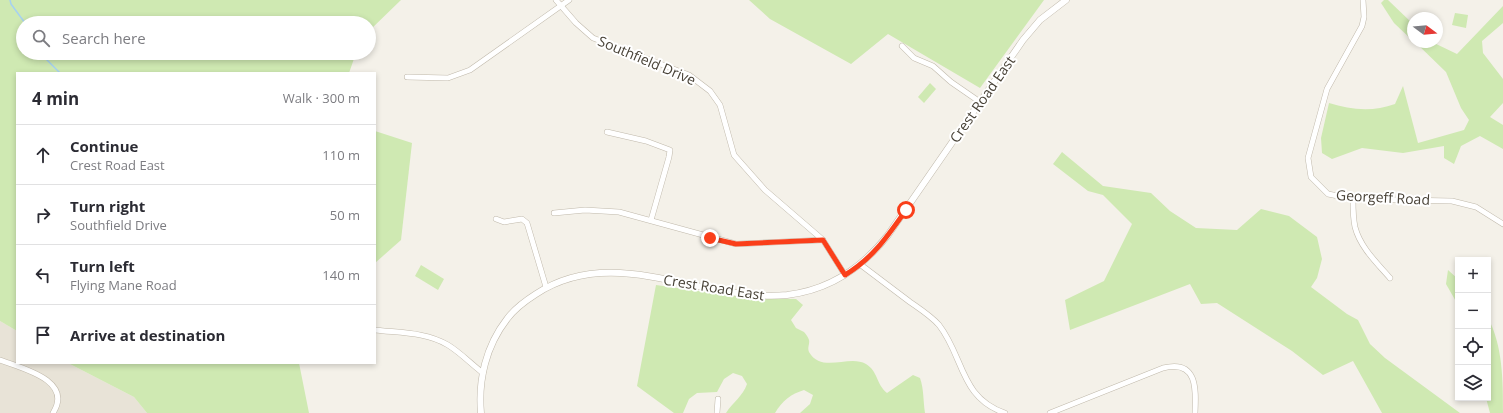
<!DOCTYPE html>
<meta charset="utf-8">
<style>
body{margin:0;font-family:"Open Sans",sans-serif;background:#f7f7f7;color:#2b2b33}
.controls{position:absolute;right:12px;bottom:12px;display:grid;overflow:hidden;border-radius:0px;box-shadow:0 2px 6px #0003}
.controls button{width:36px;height:36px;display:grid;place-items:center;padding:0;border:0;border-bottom:1px solid #e1e1e2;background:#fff;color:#2b2b33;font:20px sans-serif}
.compass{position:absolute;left:1407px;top:12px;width:36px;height:36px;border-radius:50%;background:#fff;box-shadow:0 2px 6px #0003;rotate:106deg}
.stop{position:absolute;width:12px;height:12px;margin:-9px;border:3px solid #fa3f1a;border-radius:50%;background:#fff}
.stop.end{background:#fa3f1a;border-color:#fff;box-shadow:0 1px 4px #0008}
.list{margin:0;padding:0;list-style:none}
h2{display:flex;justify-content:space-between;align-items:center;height:52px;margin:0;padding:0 16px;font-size:17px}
h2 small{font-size:13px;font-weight:400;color:#7c7c81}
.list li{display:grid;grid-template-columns:26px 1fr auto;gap:12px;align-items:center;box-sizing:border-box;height:60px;padding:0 16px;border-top:1px solid #e1e1e2}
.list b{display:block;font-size:15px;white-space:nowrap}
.list p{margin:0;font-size:13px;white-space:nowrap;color:#7c7c81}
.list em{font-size:13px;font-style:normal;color:#7c7c81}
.icon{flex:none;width:22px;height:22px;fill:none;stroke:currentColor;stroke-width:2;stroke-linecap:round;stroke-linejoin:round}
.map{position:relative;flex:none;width:1503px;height:413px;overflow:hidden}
.search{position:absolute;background:#fff;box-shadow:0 2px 6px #0003;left:16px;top:16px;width:360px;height:44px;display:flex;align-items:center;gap:10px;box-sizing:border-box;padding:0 14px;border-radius:22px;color:#7c7c81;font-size:15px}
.panel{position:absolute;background:#fff;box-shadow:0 2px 6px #0003;left:16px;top:72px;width:360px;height:292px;border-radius:0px}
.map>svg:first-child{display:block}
.residential{fill:#e8e3d7}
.green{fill:#cfe9b2}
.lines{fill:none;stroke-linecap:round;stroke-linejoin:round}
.stream{stroke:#a6d1f1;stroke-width:1.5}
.minor-casing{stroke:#c0b9ab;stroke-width:6}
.tertiary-casing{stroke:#c0b9ab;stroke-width:7}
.minor{stroke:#fff;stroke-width:5}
.tertiary{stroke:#fff;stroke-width:6}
.route{stroke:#fa3f1a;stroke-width:5}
.labels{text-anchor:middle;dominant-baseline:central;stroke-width:4;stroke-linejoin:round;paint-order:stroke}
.street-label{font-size:14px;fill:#484237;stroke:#fff}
</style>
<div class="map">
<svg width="1503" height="413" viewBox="0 0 1503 413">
<rect width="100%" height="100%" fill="#f4f1e9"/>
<path class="residential" d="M 0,321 L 17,331 L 17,363 L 68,363 L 134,397 L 147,413 L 0,413 Z"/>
<g class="green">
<path d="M 0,0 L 401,0 L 369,31 L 369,23 L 23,23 L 23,53 L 356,53 L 349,73 L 17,73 L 17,331 L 0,321 Z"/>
<path d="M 749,0 L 1044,0 L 980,88 L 888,34 L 851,64 L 770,19 Z"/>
<path d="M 1384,0 L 1388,0 L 1413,24 L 1413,41 L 1394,23 L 1381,3 Z"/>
<path d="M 1503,6 L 1503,23 L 1482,41 L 1483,53 L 1503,79 L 1503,103 L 1490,117 L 1503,125 L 1503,149 L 1480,136 L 1461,146 L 1454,164 L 1444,158 L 1444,146 L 1403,153 L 1362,148 L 1332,159 L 1322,153 L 1321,138 L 1329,103 C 1351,110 1373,112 1395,104 L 1403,86 L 1418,143 L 1464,130 L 1469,120 L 1461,108 L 1446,72 L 1415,42 L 1432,42 L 1457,54 Z"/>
<path d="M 1455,13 L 1468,15 L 1466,28 L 1452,25 Z"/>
<path d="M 930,83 L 936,89 L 924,103 L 918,97 Z"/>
<path d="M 375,131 L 412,143 L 401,240 L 375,263 Z"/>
<path d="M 1062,152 L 1103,186 L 1151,193 L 1170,211 L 1196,228 L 1237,230 L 1261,209 L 1289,216 L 1317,237 L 1322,259 L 1317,278 L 1311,287 L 1347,314 L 1358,320 L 1370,344 L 1385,358 L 1460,413 L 1382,413 L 1353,361 L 1323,375 L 1292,351 L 1217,303 L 1201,304 L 1190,284 L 1070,330 L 1065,300 L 1104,281 L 1132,224 L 1103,195 L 1088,191 L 1053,164 Z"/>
<path d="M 421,265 L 444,279 L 438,290 L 415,276 Z"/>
<path d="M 1448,270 L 1458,279 L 1458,305 L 1446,284 Z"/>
<path d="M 656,285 L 749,298 L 796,299 L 803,305 L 791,320 L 796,328 L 804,332 C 806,334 808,337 809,340 C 810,344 807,348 809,352 C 822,374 849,354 866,364 C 878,371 876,384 887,393 L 913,375 L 920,378 C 924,389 923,401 925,413 L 800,413 L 810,404 L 813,395 L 804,390 C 791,394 782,401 775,413 L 726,413 C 733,402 743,396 747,384 L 742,376 L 733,373 L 724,379 L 717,392 L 697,393 L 689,399 L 683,413 L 674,413 L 637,386 Z"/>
<path d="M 1488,318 C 1503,346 1503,381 1503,413 L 1490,413 L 1486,398 L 1488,398 Z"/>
<path d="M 68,363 L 299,363 L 309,413 L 147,413 L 134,397 Z"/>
</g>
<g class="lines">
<g class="stream">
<path d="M 10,0 L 11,4 L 25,23"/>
<path d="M 40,53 L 60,73"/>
</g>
<defs>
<g id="minor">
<path d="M 556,0 L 576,23 L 593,38 L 689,75 L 710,91 L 720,105 L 734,155 L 765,190 L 823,240 L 845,275"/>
<path d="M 1363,0 L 1364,17 L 1362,26 L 1327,89 L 1308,158 L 1311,177 L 1328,194 L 1353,199 L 1452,201 L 1476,207 L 1503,224"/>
<path d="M 902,46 L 914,58 L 933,66 L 951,82 L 980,102"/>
<path d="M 407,77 L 448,78 L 470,70 L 569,0"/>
<path d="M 607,132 L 646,141 L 670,150 L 669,157 L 651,220"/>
<path d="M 1353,199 C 1353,208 1353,218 1355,227 C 1360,247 1377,263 1390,278"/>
<path d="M 554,213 L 585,210 L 619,212 L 736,244 L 823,240"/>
<path d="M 496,219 L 504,222 L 522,219 L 527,223 L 546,287"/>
<path d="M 861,265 C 877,277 894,290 910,302 C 920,309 931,316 939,325 C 964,357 960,398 1005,413"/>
<path d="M 375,330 C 400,333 426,332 448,345 C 461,353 471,364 483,373"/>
<path d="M 0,360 C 21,368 74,380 53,413"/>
<path d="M 717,413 L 718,399"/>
<path d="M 1050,413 L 1163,368 C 1198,359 1196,390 1195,413"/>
</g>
<path id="tertiary" d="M 481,413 C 478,380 486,346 507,319 C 515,308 525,301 536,294 C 615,242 702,303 787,295 C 829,290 863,267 888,235 L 1023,40 L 1040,20 L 1066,0"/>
</defs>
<use href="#minor" class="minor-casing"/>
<use href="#tertiary" class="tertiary-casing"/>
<use href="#minor" class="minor"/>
<use href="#tertiary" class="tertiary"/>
</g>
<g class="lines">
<path class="route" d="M 710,238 L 736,244 L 823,240 L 845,275 C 873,258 887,237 906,210"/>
</g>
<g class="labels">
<g class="street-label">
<text transform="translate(647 60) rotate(23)">Southfield Drive</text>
<text transform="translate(982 99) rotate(-55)">Crest Road East</text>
<text transform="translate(1383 197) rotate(3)">Georgeff Road</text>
<text transform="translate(714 287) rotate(9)">Crest Road East</text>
</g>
</g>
</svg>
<div class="controls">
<button>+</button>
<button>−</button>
<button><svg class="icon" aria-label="locate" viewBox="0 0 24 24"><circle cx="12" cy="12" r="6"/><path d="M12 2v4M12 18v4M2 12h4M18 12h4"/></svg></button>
<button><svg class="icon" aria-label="layers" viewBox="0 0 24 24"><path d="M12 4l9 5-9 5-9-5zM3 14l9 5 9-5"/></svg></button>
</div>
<svg class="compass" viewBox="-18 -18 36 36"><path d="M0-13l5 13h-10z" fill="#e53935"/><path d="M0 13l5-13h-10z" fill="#7c7c81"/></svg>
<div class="stop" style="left:906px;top:210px"></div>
<div class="stop end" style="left:710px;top:238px"></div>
<div class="search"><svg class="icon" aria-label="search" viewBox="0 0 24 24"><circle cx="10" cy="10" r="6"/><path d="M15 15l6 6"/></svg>Search here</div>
<section class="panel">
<h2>4 min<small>Walk · 300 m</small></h2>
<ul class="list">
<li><svg class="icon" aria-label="ahead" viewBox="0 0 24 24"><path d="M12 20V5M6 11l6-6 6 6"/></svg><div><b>Continue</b><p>Crest Road East</p></div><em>110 m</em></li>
<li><svg class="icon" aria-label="right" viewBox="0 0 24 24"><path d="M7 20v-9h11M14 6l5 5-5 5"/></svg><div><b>Turn right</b><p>Southfield Drive</p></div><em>50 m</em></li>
<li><svg class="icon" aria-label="left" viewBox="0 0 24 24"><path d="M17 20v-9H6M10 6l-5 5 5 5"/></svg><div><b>Turn left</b><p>Flying Mane Road</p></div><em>140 m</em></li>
<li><svg class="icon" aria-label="arrive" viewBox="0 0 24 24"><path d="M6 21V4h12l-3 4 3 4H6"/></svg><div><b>Arrive at destination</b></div></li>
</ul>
</section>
</div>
